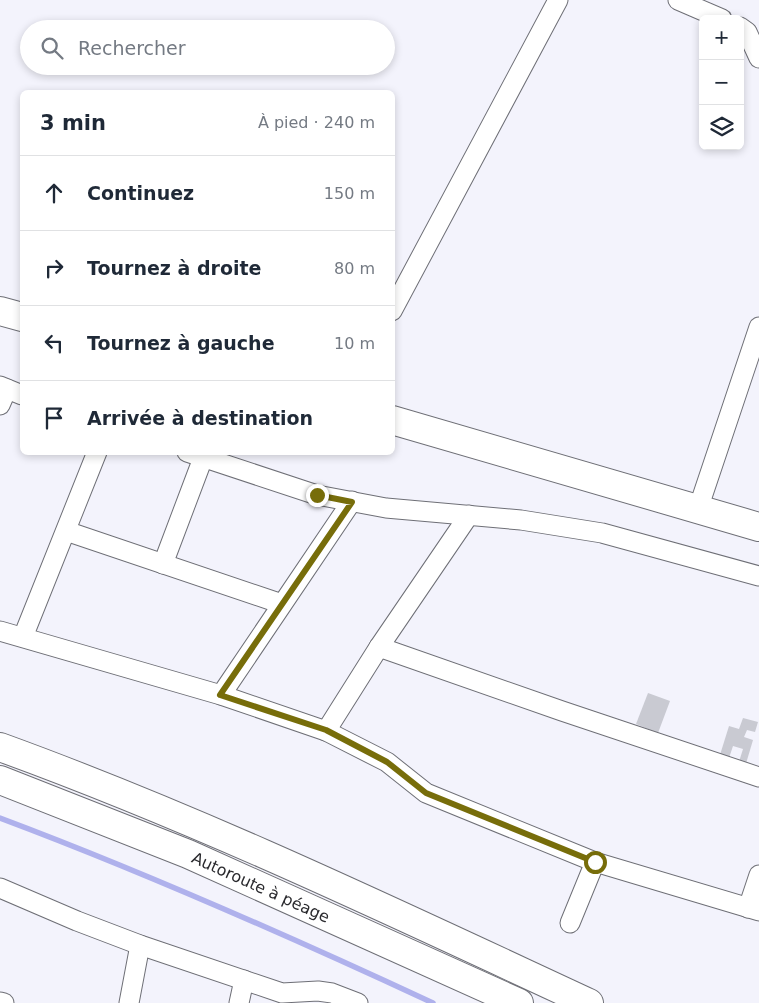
<!DOCTYPE html>
<html lang="fr">
<meta charset="utf-8">
<style>
body{margin:0;font-family:"DejaVu Sans",sans-serif;background:#f6f6f7;color:#1f2937}
.controls{position:absolute;right:15px;top:15px;display:grid;overflow:hidden;border-radius:8px;box-shadow:0 2px 8px #0003}
.controls button{width:45px;height:45px;display:grid;place-items:center;padding:0;border:0;border-bottom:1px solid #e0e1e3;background:#fff;color:#1f2937;font:25px sans-serif}
.stop{position:absolute;width:15px;height:15px;margin:-11px;border:4px solid #776d0a;border-radius:50%;background:#fff}
.stop.end{background:#776d0a;border-color:#fff;box-shadow:0 1px 5px #0008}
.list{margin:0;padding:0;list-style:none}
h2{display:flex;justify-content:space-between;align-items:center;height:65px;margin:0;padding:0 20px;font-size:21px}
h2 small{font-size:16px;font-weight:400;color:#747a83}
.list li{display:grid;grid-template-columns:32px 1fr auto;gap:15px;align-items:center;box-sizing:border-box;height:75px;padding:0 20px;border-top:1px solid #e0e1e3}
.list b{display:block;font-size:19px;white-space:nowrap}
.list em{font-size:16px;font-style:normal;color:#747a83}
.icon{flex:none;width:28px;height:28px;fill:none;stroke:currentColor;stroke-width:2;stroke-linecap:round;stroke-linejoin:round}
.map{position:relative;flex:none;width:759px;height:1003px;overflow:hidden}
.search{position:absolute;background:#fff;box-shadow:0 2px 8px #0003;left:20px;top:20px;width:375px;height:55px;display:flex;align-items:center;gap:12px;box-sizing:border-box;padding:0 18px;border-radius:28px;color:#747a83;font-size:19px}
.panel{position:absolute;background:#fff;box-shadow:0 2px 8px #0003;left:20px;top:90px;width:375px;height:365px;border-radius:8px}
.map>svg:first-child{display:block}
.lines{fill:none;stroke-linecap:round;stroke-linejoin:round}
.stream{stroke:#afb1ec;stroke-width:5.5}
.building{fill:#c9cad2}
.street-casing{stroke:#6e6f76;stroke-width:21}
.secondary-casing{stroke:#6e6f76;stroke-width:30}
.highway-casing{stroke:#6e6f76;stroke-width:30}
.street{stroke:#fff;stroke-width:19}
.secondary{stroke:#fff;stroke-width:28}
.highway{stroke:#fff;stroke-width:28}
.route{stroke:#776d0a;stroke-width:6}
.labels{text-anchor:middle;dominant-baseline:central;stroke-width:4;stroke-linejoin:round;paint-order:stroke}
.street-label{font-size:16px;fill:#2a2a2e;stroke:#f3f3fc}
</style>
<div class="map">
<svg width="759" height="1003" viewBox="0 0 759 1003">
<rect width="100%" height="100%" fill="#f3f3fc"/>
<g class="lines">
<path class="stream" d="M 0,818 C 147,873 291,937 433,1003"/>
</g>
<g class="building">
<path d="M 648,693 L 670,701 L 658,733 L 636,724 Z"/>
<path d="M 743,718 L 758,722 L 755,732 L 747,730 L 744,737 L 753,740 L 745,767 L 738,765 L 743,749 L 733,746 L 728,761 L 719,758 L 729,726 L 739,729 Z"/>
</g>
<g class="lines">
<defs>
<g id="street">
<path d="M 678,0 L 722,19"/>
<path d="M 740,27 L 747,32 L 759,58"/>
<path d="M 392,311 L 558,0"/>
<path d="M 0,386 L 22,395"/>
<path d="M 0,405 L 7,389"/>
<path d="M 187,452 L 317,495 L 386,508 L 521,520 L 602,533 L 759,576"/>
<path d="M 698,509 L 759,327"/>
<path d="M 66,531 L 282,604"/>
<path d="M 163,564 L 203,458"/>
<path d="M 0,631 L 221,695 L 326,731 L 387,762 L 426,793 L 595,862 L 759,911"/>
<path d="M 23,637 L 97,452"/>
<path d="M 379,647 L 562,711 L 759,777"/>
<path d="M 221,695 L 352,501"/>
<path d="M 326,731 L 379,647 L 469,515"/>
<path d="M 0,888 L 77,921 L 140,945 L 282,993 L 318,991 L 332,993 L 358,1003"/>
<path d="M 748,908 L 759,875"/>
<path d="M 570,923 L 595,862"/>
<path d="M 0,1002 L 4,1003"/>
<path d="M 129,1003 L 140,945"/>
<path d="M 239,1003 L 244,980"/>
</g>
<g id="secondary">
<path d="M 0,311 L 22,317"/>
<path d="M 392,420 L 759,527"/>
</g>
<g id="highway">
<path d="M 0,747 C 201,820 395,913 589,1003"/>
<path id="s1" d="M 0,780 L 188,854 L 519,1003"/>
</g>
</defs>
<use href="#street" class="street-casing"/>
<use href="#secondary" class="secondary-casing"/>
<use href="#highway" class="highway-casing"/>
<use href="#street" class="street"/>
<use href="#secondary" class="secondary"/>
<use href="#highway" class="highway"/>
</g>
<g class="lines">
<path class="route" d="M 317,495 L 352,502 L 220,695 L 326,730 L 387,762 L 426,793 L 595,862"/>
</g>
<g class="labels">
<g class="street-label">
<text stroke="none"><textPath href="#s1" startOffset="282">Autoroute à péage</textPath></text>
</g>
</g>
</svg>
<div class="controls">
<button>+</button>
<button>−</button>
<button><svg class="icon" aria-label="layers" viewBox="0 0 24 24"><path d="M12 4l9 5-9 5-9-5zM3 14l9 5 9-5"/></svg></button>
</div>
<div class="stop" style="left:595px;top:862px"></div>
<div class="stop end" style="left:317px;top:495px"></div>
<div class="search"><svg class="icon" aria-label="search" viewBox="0 0 24 24"><circle cx="10" cy="10" r="6"/><path d="M15 15l6 6"/></svg>Rechercher</div>
<section class="panel">
<h2>3 min<small>À pied · 240 m</small></h2>
<ul class="list">
<li><svg class="icon" aria-label="ahead" viewBox="0 0 24 24"><path d="M12 20V5M6 11l6-6 6 6"/></svg><div><b>Continuez</b></div><em>150 m</em></li>
<li><svg class="icon" aria-label="right" viewBox="0 0 24 24"><path d="M7 20v-9h11M14 6l5 5-5 5"/></svg><div><b>Tournez à droite</b></div><em>80 m</em></li>
<li><svg class="icon" aria-label="left" viewBox="0 0 24 24"><path d="M17 20v-9H6M10 6l-5 5 5 5"/></svg><div><b>Tournez à gauche</b></div><em>10 m</em></li>
<li><svg class="icon" aria-label="arrive" viewBox="0 0 24 24"><path d="M6 21V4h12l-3 4 3 4H6"/></svg><div><b>Arrivée à destination</b></div></li>
</ul>
</section>
</div>
